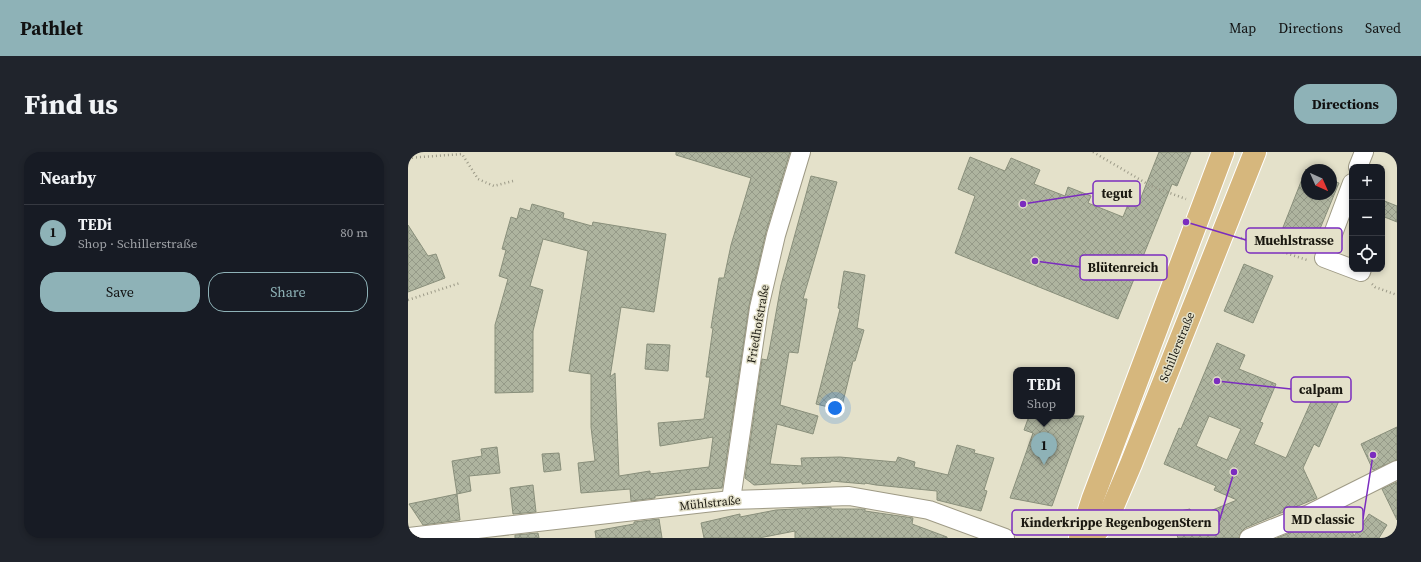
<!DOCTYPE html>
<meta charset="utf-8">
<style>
body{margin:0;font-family:"Source Serif 4",serif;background:#20242c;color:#f1f3f6}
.controls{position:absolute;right:12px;top:12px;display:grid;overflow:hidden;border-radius:8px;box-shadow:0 2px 6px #0003}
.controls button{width:36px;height:36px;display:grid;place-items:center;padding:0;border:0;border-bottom:1px solid #363941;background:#171b24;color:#f1f3f6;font:20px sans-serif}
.compass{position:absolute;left:893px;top:12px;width:36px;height:36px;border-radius:50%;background:#171b24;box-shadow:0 2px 6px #0003;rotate:135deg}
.you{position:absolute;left:427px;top:256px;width:14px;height:14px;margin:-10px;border:3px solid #fff;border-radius:50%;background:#1a73e8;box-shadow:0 0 0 6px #1a73e833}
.badge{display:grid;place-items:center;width:26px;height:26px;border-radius:50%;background:#8eb2b7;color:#111;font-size:13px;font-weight:700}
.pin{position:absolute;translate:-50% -33px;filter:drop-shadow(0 1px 2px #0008)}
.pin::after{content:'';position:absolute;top:21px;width:14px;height:12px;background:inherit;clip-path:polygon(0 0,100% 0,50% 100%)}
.popup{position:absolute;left:605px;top:215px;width:62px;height:52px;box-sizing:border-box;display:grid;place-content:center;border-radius:8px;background:#171b24;filter:drop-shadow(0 1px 3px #0005);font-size:13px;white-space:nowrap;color:#9ea1a6}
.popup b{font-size:15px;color:#f1f3f6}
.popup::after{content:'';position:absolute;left:50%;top:100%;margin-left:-8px;border:8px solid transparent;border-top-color:#171b24}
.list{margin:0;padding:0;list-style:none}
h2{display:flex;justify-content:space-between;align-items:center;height:52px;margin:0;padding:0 16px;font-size:17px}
h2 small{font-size:13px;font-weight:400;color:#9ea1a6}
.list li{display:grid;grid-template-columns:26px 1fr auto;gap:12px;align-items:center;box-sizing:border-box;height:56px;padding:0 16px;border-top:1px solid #363941}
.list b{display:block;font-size:15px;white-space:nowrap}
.list p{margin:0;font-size:13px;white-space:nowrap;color:#9ea1a6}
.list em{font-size:13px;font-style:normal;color:#9ea1a6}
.actions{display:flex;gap:8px;padding:12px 16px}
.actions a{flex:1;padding:9px 0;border:1px solid #8eb2b7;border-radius:16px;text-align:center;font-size:14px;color:#8eb2b7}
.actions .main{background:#8eb2b7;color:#111}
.icon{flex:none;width:22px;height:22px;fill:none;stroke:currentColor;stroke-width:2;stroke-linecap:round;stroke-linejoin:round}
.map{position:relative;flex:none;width:989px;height:386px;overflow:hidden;border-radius:16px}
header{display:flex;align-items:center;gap:24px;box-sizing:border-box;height:56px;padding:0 20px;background:#8eb2b7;color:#111}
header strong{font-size:19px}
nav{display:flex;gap:22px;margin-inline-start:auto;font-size:14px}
.intro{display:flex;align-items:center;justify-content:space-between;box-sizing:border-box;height:96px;padding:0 24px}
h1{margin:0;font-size:28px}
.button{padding:10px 18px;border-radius:16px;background:#8eb2b7;color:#111;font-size:14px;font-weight:700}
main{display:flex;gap:24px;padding:0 24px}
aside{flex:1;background:#171b24;border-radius:16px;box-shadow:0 2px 6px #0003}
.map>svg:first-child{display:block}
.building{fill:url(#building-cross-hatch);stroke:#898f7b;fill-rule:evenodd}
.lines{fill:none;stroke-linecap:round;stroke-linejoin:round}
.minor-casing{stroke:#9e9a85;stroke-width:20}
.major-casing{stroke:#fff;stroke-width:24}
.path{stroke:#9b9987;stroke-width:2.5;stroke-dasharray:1 3;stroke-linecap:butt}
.minor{stroke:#fff;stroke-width:18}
.major{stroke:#d6b77d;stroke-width:22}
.labels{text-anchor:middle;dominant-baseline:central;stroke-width:3;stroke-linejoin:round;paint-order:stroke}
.street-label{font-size:12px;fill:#1a1810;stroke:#e4e1ca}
.leader{fill:none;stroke:#7b2cbf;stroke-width:1.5}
.callout-dot{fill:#7b2cbf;stroke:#e4e1ca;stroke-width:1.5}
.callout{fill:#e4e1ca;stroke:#7b2cbf;stroke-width:1.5}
.callout-label{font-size:13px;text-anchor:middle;font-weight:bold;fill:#1a1810}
</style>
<header>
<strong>Pathlet</strong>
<nav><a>Map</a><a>Directions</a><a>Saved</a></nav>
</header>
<div class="intro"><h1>Find us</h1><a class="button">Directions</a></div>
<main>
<aside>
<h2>Nearby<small></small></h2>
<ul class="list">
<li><span class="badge">1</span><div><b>TEDi</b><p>Shop · Schillerstraße</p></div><em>80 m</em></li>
</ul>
<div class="actions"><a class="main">Save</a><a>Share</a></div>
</aside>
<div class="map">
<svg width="989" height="386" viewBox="0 0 989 386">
<defs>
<pattern id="building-cross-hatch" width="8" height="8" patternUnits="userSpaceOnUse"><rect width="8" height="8" fill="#aeb49f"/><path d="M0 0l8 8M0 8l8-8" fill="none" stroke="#959a88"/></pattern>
</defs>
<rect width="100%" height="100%" fill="#e4e1ca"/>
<g class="building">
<path d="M 268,0 L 382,0 L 358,80 L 341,154 L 314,336 L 282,338 L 282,340 L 247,344 L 247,346 L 223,349 L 222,337 L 173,341 L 170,311 L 187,309 L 183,275 L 183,222 L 161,219 L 180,99 L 135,87 L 122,134 L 135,138 L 125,179 L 125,240 L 87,241 L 87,173 L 100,127 L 91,124 L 98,98 L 94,97 L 103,65 L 109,67 L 112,56 L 122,59 L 124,52 L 156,61 L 155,66 L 184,74 L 185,70 L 258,82 L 246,160 L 213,155 L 202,225 L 207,221 L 211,324 L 242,319 L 242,322 L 301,315 L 305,285 L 252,294 L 250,271 L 296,267 L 302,225 L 298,225 L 305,176 L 303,176 L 311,126 L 316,126 L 323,93 L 343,26 L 268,3 Z"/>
<path d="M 751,0 L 783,0 L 769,34 L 764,32 L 710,167 L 547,101 L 567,44 L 550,37 L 562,5 L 597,19 L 603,6 L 632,18 L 626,32 L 657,44 L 660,35 L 683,44 L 680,51 L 715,65 L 723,45 L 732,48 Z"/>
<path d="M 898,17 L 899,18 L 899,42 L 923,42 L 923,28 L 931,31 L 904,96 L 872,83 Z"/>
<path d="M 403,24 L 429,30 L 395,147 L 399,147 L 390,201 L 381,200 L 372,253 L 410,264 L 405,282 L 369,272 L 362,312 L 394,314 L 393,306 L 432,305 L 488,310 L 490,305 L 507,310 L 506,315 L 540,323 L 549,293 L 567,298 L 566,301 L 586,306 L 576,338 L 579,339 L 573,359 L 529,348 L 529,339 L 468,333 L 457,331 L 457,332 L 423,329 L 423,330 L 394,332 L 394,330 L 346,333 L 337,326 L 354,207 L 359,208 L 361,200 L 373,133 Z"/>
<path d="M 974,48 L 989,54 L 989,70 L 974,64 Z"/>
<path d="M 0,73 L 20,104 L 28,102 L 37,126 L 0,140 Z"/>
<path d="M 836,112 L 865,124 L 845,171 L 816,159 Z"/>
<path d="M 436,119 L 457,123 L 449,176 L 456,178 L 447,209 L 445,209 L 433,258 L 408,252 L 432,157 L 430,156 Z"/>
<path d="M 809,191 L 837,203 L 831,217 L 868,232 L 852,270 L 855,271 L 846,292 L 878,306 L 910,234 L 933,244 L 911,295 L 906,292 L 895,316 L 909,346 L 837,376 L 833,380 L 831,386 L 770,386 L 769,383 L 762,383 L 757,362 L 782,357 L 785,366 L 829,348 L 806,338 L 808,334 L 756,312 L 771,276 L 773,277 ZM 801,264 L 833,277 L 819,308 L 788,294 Z"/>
<path d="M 239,192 L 262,193 L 260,219 L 237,217 Z"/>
<path d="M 621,264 L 676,264 L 644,354 L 602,346 L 625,281 L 616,278 Z"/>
<path d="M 989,275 L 989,308 L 965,318 L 953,292 Z"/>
<path d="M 89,295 L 92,321 L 61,324 L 63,339 L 49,342 L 44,309 L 74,304 L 73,297 Z"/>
<path d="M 151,301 L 153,318 L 136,320 L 134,302 Z"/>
<path d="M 989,330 L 989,368 L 974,337 Z"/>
<path d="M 125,333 L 128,360 L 105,362 L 102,336 Z"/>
<path d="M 49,342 L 52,368 L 15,373 L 1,352 Z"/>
<path d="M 423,355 L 423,357 L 457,357 L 457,359 L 505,366 L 504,372 L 539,385 L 539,386 L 387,386 L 387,379 L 351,386 L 296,386 L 293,371 L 332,362 L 332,365 L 368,358 Z"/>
<path d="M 935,357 L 946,384 L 961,362 L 979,373 L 971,386 L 869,386 L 905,372 Z"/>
<path d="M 251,367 L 254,386 L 188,386 L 187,379 L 226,372 L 226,370 Z"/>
<path d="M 130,381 L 131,386 L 107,386 L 107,383 Z"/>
</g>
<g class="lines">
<defs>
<g id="minor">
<path d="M 950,15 L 956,0"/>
<path d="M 944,31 L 916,106 L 953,120 L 954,117"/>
<path d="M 323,348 L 351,156 L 368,83 L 393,0"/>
<path d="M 0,385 L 323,348 L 441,344 L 521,358 L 597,386"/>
<path d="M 841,386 L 901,362 L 989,318"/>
</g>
<g id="major">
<path d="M 672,386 L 685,346 L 815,0"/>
<path d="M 683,386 L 700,366 L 723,312 L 847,0"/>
</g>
</defs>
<use href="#minor" class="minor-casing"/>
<use href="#major" class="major-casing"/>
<g class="path">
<path d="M 685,0 L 743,34 L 778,47"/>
<path d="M 0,6 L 54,2 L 70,27 L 86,34 L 105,29"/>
<path d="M 833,86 L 899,108"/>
<path d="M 964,132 L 967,135 L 989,143"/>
<path d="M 0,148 L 52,131"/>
</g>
<use href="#minor" class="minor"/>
<use href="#major" class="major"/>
</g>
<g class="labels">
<g class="street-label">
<text transform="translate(350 172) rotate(-80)">Friedhofstraße</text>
<text transform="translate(769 195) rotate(-68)">Schillerstraße</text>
<text transform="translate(302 351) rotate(-6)">Mühlstraße</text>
</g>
</g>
<path class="leader" d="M615 52L685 41M778 70L838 88M627 109L672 115M809 229L883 237M965 303L955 367M826 320L811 370"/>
<g class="callout-dot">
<circle cx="615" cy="52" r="4"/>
<circle cx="778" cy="70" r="4"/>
<circle cx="627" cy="109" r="4"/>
<circle cx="809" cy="229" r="4"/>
<circle cx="965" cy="303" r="4"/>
<circle cx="826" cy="320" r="4"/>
</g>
<g class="callout">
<rect x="685" y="29" width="47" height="25" rx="4"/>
<rect x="838" y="76" width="96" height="25" rx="4"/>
<rect x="672" y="103" width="87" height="25" rx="4"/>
<rect x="883" y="225" width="60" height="25" rx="4"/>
<rect x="876" y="355" width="79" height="25" rx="4"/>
<rect x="604" y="358" width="207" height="25" rx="4"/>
</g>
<g class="callout-label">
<text x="709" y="46">tegut</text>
<text x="886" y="93">Muehlstrasse</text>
<text x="715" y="120">Blütenreich</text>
<text x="913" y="242">calpam</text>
<text x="915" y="372">MD classic</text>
<text x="708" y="375">Kinderkrippe RegenbogenStern</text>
</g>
</svg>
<div class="controls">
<button>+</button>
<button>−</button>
<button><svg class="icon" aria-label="locate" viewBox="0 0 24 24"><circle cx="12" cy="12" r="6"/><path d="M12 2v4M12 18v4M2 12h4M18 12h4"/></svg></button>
</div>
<svg class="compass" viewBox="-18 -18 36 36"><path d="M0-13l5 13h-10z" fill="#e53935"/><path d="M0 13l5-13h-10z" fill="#9ea1a6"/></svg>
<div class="you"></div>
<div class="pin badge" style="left:636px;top:313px">1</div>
<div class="popup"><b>TEDi</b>Shop</div>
</div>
</main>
